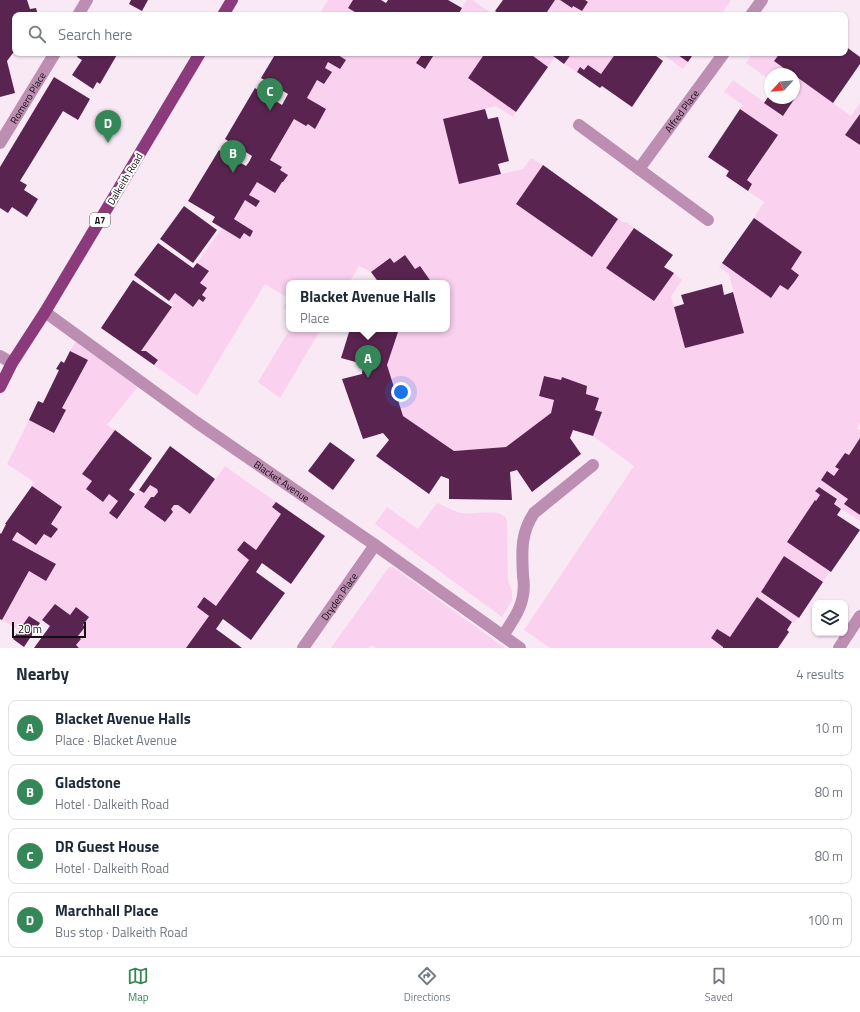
<!DOCTYPE html>
<meta charset="utf-8">
<style>
body{margin:0;font-family:"Titillium Web",sans-serif;background:#f6f6f7;color:#1f2937}
.controls{position:absolute;right:12px;bottom:12px;display:grid;overflow:hidden;border-radius:8px;box-shadow:0 1px 3px #0004}
.controls button{width:36px;height:36px;display:grid;place-items:center;padding:0;border:0;border-bottom:1px solid #e0e1e3;background:#fff;color:#1f2937;font:20px sans-serif}
.compass{position:absolute;left:764px;top:68px;width:36px;height:36px;border-radius:50%;background:#fff;box-shadow:0 1px 3px #0004;rotate:244deg}
.scale{position:absolute;left:12px;bottom:10px;width:74px;box-sizing:border-box;padding-left:4px;border:2px solid #140e12;border-top:0;font-size:11px;line-height:14px;white-space:nowrap;color:#140e12;-webkit-text-stroke:3px #fff;paint-order:stroke}
.you{position:absolute;left:401px;top:392px;width:14px;height:14px;margin:-10px;border:3px solid #fff;border-radius:50%;background:#1a73e8;box-shadow:0 0 0 6px #1a73e833}
.badge{display:grid;place-items:center;width:26px;height:26px;border-radius:50%;background:#358758;color:#fff;font-size:13px;font-weight:700}
.pin{position:absolute;translate:-50% -33px;filter:drop-shadow(0 1px 2px #0008)}
.pin::after{content:'';position:absolute;top:21px;width:14px;height:12px;background:inherit;clip-path:polygon(0 0,100% 0,50% 100%)}
.popup{position:absolute;left:286px;top:280px;width:164px;height:52px;box-sizing:border-box;display:grid;place-content:center;border-radius:8px;background:#fff;filter:drop-shadow(0 1px 3px #0005);font-size:13px;white-space:nowrap;color:#747a83}
.popup b{font-size:15px;color:#1f2937}
.popup::after{content:'';position:absolute;left:50%;top:100%;margin-left:-8px;border:8px solid transparent;border-top-color:#fff}
.list{margin:0;padding:0;list-style:none}
h2{display:flex;justify-content:space-between;align-items:center;height:52px;margin:0;padding:0 16px;font-size:17px}
h2 small{font-size:13px;font-weight:400;color:#747a83}
.list li{display:grid;grid-template-columns:26px 1fr auto;gap:12px;align-items:center;box-sizing:border-box;height:56px;margin:0 8px 8px;padding:0 8px;border:1px solid #e0e1e3;border-radius:8px}
.list b{display:block;font-size:15px;white-space:nowrap}
.list p{margin:0;font-size:13px;white-space:nowrap;color:#747a83}
.list em{font-size:13px;font-style:normal;color:#747a83}
.icon{flex:none;width:22px;height:22px;fill:none;stroke:currentColor;stroke-width:2;stroke-linecap:round;stroke-linejoin:round}
.map{position:relative;flex:none;width:860px;height:648px;overflow:hidden}
.search{position:absolute;background:#fff;box-shadow:0 1px 3px #0004;left:12px;right:12px;top:12px;height:44px;display:flex;align-items:center;gap:10px;box-sizing:border-box;padding:0 14px;border-radius:8px;color:#747a83;font-size:15px}
.sheet{height:308px;background:#fff}
nav{display:flex;justify-content:space-around;align-items:center;box-sizing:border-box;height:56px;border-top:1px solid #e0e1e3;background:#fff;font-size:11px;color:#747a83}
nav a{display:grid;justify-items:center;gap:2px}
nav .on{color:#358758}
.map>svg:first-child{display:block}
.green{fill:#fbd1f0}
.building{fill:#5a2450}
.lines{fill:none;stroke-linecap:round;stroke-linejoin:round}
.minor{stroke:#bc8eb1;stroke-width:12}
.major{stroke:#8b3b7c;stroke-width:12}
.labels{text-anchor:middle;dominant-baseline:central;stroke-width:4;stroke-linejoin:round;paint-order:stroke}
.shield{fill:#fff;stroke:#5a5659;stroke-width:1}
.shield-label{font-size:9px;font-weight:bold;fill:#140e12}
.street-label{font-size:10px;fill:#140e12;stroke:#fff}
</style>
<div class="map">
<svg width="860" height="648" viewBox="0 0 860 648">
<rect width="100%" height="100%" fill="#f9e9f4"/>
<g class="green">
<path d="M 328,0 L 353,0 L 348,8 L 360,15 L 319,15 Z"/>
<path d="M 467,0 L 472,0 L 494,15 L 458,15 Z"/>
<path d="M 555,0 L 560,0 L 571,8 L 573,6 L 582,11 L 588,2 L 585,0 L 731,0 L 721,15 L 545,15 Z"/>
<path d="M 335,53 L 418,53 L 421,56 L 416,63 L 425,69 L 435,53 L 485,53 L 468,78 L 516,112 L 513,117 L 496,106 L 443,119 L 459,184 L 523,169 L 531,158 L 543,165 L 516,204 L 592,257 L 618,219 L 624,223 L 626,222 L 634,228 L 606,268 L 654,301 L 674,273 L 682,280 L 671,296 L 685,348 L 744,333 L 729,274 L 719,267 L 722,263 L 771,298 L 780,285 L 788,290 L 795,281 L 791,269 L 802,253 L 754,218 L 764,202 L 748,191 L 752,184 L 747,180 L 740,109 L 743,105 L 724,92 L 733,80 L 783,116 L 795,98 L 794,97 L 794,75 L 851,116 L 860,103 L 860,114 L 845,135 L 860,145 L 860,423 L 857,428 L 860,430 L 860,438 L 849,455 L 845,453 L 835,467 L 839,469 L 848,499 L 845,504 L 860,515 L 860,521 L 834,504 L 837,499 L 818,487 L 815,491 L 820,495 L 816,501 L 815,500 L 787,542 L 830,571 L 823,582 L 784,556 L 761,592 L 798,617 L 794,623 L 757,598 L 730,637 L 717,630 L 711,638 L 723,647 L 723,648 L 550,648 L 524,630 L 634,466 L 593,436 L 602,412 L 595,410 L 599,399 L 586,394 L 587,386 L 562,377 L 561,380 L 544,376 L 539,396 L 554,400 L 551,413 L 506,447 L 454,451 L 403,416 L 387,365 L 399,329 L 447,329 L 447,283 L 432,283 L 420,266 L 415,269 L 394,263 L 389,258 L 371,272 L 359,266 L 349,283 L 289,283 L 289,312 L 283,308 L 288,298 L 265,284 L 197,396 L 154,365 L 158,359 L 146,351 L 141,351 L 174,304 L 169,301 L 175,293 L 193,306 L 199,299 L 203,302 L 206,298 L 202,295 L 200,283 L 209,271 L 197,263 L 222,228 L 240,239 L 244,233 L 250,237 L 253,231 L 234,219 L 245,200 L 256,207 L 259,202 L 249,195 L 257,182 L 283,182 L 287,175 L 280,170 L 282,167 L 270,160 L 294,119 L 306,126 L 308,124 L 315,128 L 326,109 L 307,98 L 317,80 L 324,84 L 332,72 L 325,68 L 328,62 L 340,69 L 346,60 Z"/>
<path d="M 529,53 L 549,53 L 555,57 L 548,67 Z"/>
<path d="M 572,53 L 616,53 L 601,74 L 588,65 L 584,70 L 580,67 L 577,72 L 564,64 Z"/>
<path d="M 661,53 L 675,53 L 688,62 L 683,69 Z"/>
<path d="M 753,53 L 780,53 L 774,61 L 792,74 L 770,74 L 770,80 L 746,63 Z"/>
<path d="M 290,329 L 321,329 L 280,398 L 258,382 Z"/>
<path d="M 76,341 L 139,385 L 107,425 L 115,430 L 83,474 L 92,481 L 86,489 L 103,502 L 109,494 L 118,501 L 109,513 L 118,519 L 139,490 L 144,493 L 150,485 L 157,489 L 158,492 L 154,497 L 151,497 L 144,507 L 165,522 L 173,512 L 171,509 L 174,505 L 178,505 L 190,514 L 225,466 L 276,502 L 272,507 L 281,514 L 256,550 L 244,541 L 237,550 L 249,560 L 216,606 L 204,597 L 197,607 L 209,616 L 186,648 L 79,648 L 76,645 L 81,639 L 78,636 L 85,627 L 83,625 L 89,617 L 76,607 L 70,615 L 55,604 L 40,623 L 29,616 L 19,630 L 2,620 L 29,571 L 46,581 L 56,564 L 12,540 L 17,532 L 36,545 L 44,534 L 51,538 L 57,529 L 51,524 L 62,507 L 32,486 L 34,482 L 7,464 L 29,420 L 54,433 L 66,411 L 62,408 L 87,360 L 70,351 Z"/>
<path d="M 437,503 C 445,506 453,511 461,513 C 472,515 498,508 505,517 C 506,518 507,521 507,523 L 508,581 L 512,591 L 512,601 L 502,617 L 375,524 L 387,507 L 418,529 Z"/>
<path d="M 389,567 L 393,567 L 505,648 L 376,648 L 371,645 L 369,648 L 331,648 Z"/>
</g>
<g class="building">
<path d="M 0,0 L 27,0 L 30,9 L 36,8 L 38,15 L 15,15 L 15,52 L 13,53 L 7,61 L 15,93 L 0,97 Z"/>
<path d="M 131,0 L 148,0 L 142,11 L 129,4 Z"/>
<path d="M 353,0 L 381,0 L 386,3 L 388,0 L 448,0 L 462,8 L 458,15 L 360,15 L 348,8 Z"/>
<path d="M 503,0 L 555,0 L 545,15 L 501,15 L 495,11 Z"/>
<path d="M 560,0 L 585,0 L 588,2 L 582,11 L 573,6 L 572,8 Z"/>
<path d="M 845,46 L 860,57 L 860,64 L 833,103 L 794,75 L 794,74 L 792,74 L 774,61 L 780,53 L 845,53 Z"/>
<path d="M 79,53 L 118,53 L 100,84 L 97,82 L 93,89 L 72,75 L 82,60 L 77,57 Z"/>
<path d="M 276,53 L 335,53 L 346,60 L 340,69 L 328,62 L 325,68 L 332,72 L 324,84 L 317,80 L 307,98 L 326,109 L 315,129 L 308,124 L 306,126 L 294,119 L 270,160 L 282,167 L 280,170 L 288,175 L 283,182 L 282,182 L 275,193 L 257,182 L 249,195 L 260,201 L 256,207 L 245,200 L 234,219 L 253,231 L 250,237 L 244,233 L 240,239 L 212,222 L 215,217 L 188,201 L 219,150 L 246,166 L 249,162 L 252,156 L 225,139 L 255,88 L 282,105 L 288,94 L 261,78 Z"/>
<path d="M 416,53 L 435,53 L 425,69 L 416,63 L 421,56 Z"/>
<path d="M 485,53 L 529,53 L 548,67 L 516,112 L 468,78 Z"/>
<path d="M 549,53 L 572,53 L 564,64 Z"/>
<path d="M 616,53 L 652,53 L 663,61 L 632,107 L 602,86 L 600,88 L 577,72 L 580,67 L 584,70 L 588,65 L 601,74 Z"/>
<path d="M 675,53 L 694,53 L 688,62 Z"/>
<path d="M 54,77 L 90,99 L 78,120 L 63,111 L 20,181 L 27,185 L 24,190 L 38,199 L 27,217 L 12,207 L 8,213 L 0,208 L 0,167 Z"/>
<path d="M 770,94 L 770,98 L 795,98 L 783,116 L 764,103 Z"/>
<path d="M 485,109 L 488,119 L 498,117 L 509,161 L 498,164 L 501,174 L 459,184 L 443,119 Z"/>
<path d="M 740,109 L 778,135 L 747,180 L 752,184 L 748,191 L 726,176 L 729,171 L 708,157 Z"/>
<path d="M 860,114 L 860,145 L 845,135 Z"/>
<path d="M 543,165 L 618,219 L 592,257 L 516,204 Z"/>
<path d="M 184,206 L 217,230 L 193,263 L 160,239 Z"/>
<path d="M 754,218 L 802,252 L 791,269 L 799,275 L 795,281 L 788,290 L 780,285 L 771,298 L 722,263 Z"/>
<path d="M 634,228 L 673,255 L 664,267 L 674,273 L 654,301 L 606,268 Z"/>
<path d="M 158,243 L 193,268 L 197,263 L 209,271 L 200,283 L 207,288 L 202,295 L 206,298 L 203,302 L 199,299 L 193,307 L 175,293 L 169,301 L 134,275 Z"/>
<path d="M 405,255 L 415,269 L 420,266 L 432,283 L 379,283 L 371,272 L 390,258 L 394,263 Z"/>
<path d="M 133,280 L 172,307 L 141,351 L 146,351 L 158,360 L 154,365 L 101,328 Z"/>
<path d="M 722,284 L 724,295 L 733,292 L 744,333 L 685,348 L 674,307 L 684,304 L 681,295 Z"/>
<path d="M 350,329 L 399,329 L 387,365 L 403,416 L 454,451 L 506,447 L 551,413 L 554,400 L 539,396 L 544,376 L 561,380 L 562,377 L 587,386 L 586,394 L 599,398 L 595,410 L 602,412 L 593,436 L 573,430 L 570,438 L 581,454 L 532,492 L 517,470 L 510,472 L 512,500 L 449,499 L 449,479 L 441,476 L 429,494 L 376,456 L 389,440 L 383,433 L 363,439 L 342,379 L 362,374 L 363,364 L 341,358 Z"/>
<path d="M 70,351 L 88,360 L 62,408 L 66,410 L 54,433 L 29,420 L 38,401 L 43,403 L 59,370 L 56,369 L 61,361 L 64,363 Z"/>
<path d="M 115,430 L 152,458 L 129,490 L 135,494 L 117,519 L 109,513 L 118,501 L 109,494 L 103,502 L 86,489 L 92,481 L 82,474 Z"/>
<path d="M 860,438 L 860,515 L 844,504 L 848,499 L 821,480 L 827,471 L 834,476 L 839,469 L 835,467 L 845,453 L 849,455 Z"/>
<path d="M 330,442 L 355,460 L 333,490 L 308,471 Z"/>
<path d="M 170,446 L 215,479 L 190,514 L 178,505 L 174,505 L 171,509 L 173,512 L 165,522 L 144,507 L 151,497 L 154,497 L 158,492 L 157,489 L 150,485 L 144,493 L 139,490 Z"/>
<path d="M 32,486 L 62,507 L 51,524 L 58,529 L 51,538 L 44,534 L 36,545 L 17,532 L 12,540 L 56,564 L 46,581 L 29,571 L 2,620 L 0,619 L 0,533 L 1,534 L 6,524 L 5,524 Z"/>
<path d="M 819,487 L 837,499 L 834,504 L 841,509 L 837,515 L 860,530 L 831,572 L 787,542 L 815,500 L 816,501 L 820,495 L 815,491 Z"/>
<path d="M 276,502 L 325,536 L 291,584 L 262,563 L 256,572 L 285,593 L 251,640 L 223,619 L 216,629 L 242,648 L 186,648 L 209,616 L 197,607 L 204,597 L 216,606 L 249,560 L 237,550 L 244,541 L 256,550 L 281,514 L 272,507 Z"/>
<path d="M 784,556 L 823,582 L 799,618 L 761,592 Z"/>
<path d="M 757,597 L 792,622 L 787,630 L 789,632 L 778,648 L 723,648 L 723,647 L 711,638 L 717,629 L 730,637 Z"/>
<path d="M 55,604 L 70,615 L 76,607 L 89,617 L 83,625 L 85,627 L 78,636 L 81,639 L 76,645 L 79,648 L 34,648 L 50,626 L 42,620 Z"/>
<path d="M 29,616 L 40,623 L 24,647 L 13,639 Z"/>
</g>
<g class="lines">
<g class="minor">
<path d="M 78,15 L 87,0"/>
<path d="M 751,15 L 762,0"/>
<path d="M 579,125 L 708,220"/>
<path id="s1" d="M 0,143 L 55,53"/>
<path id="s2" d="M 639,169 L 724,53"/>
<path id="s3" d="M 45,312 L 196,422 L 375,545 L 520,648"/>
<path d="M 0,356 L 12,363"/>
<path d="M 503,636 C 511,623 521,610 523,595 C 524,589 524,582 523,576 C 522,553 520,534 534,513 L 593,465"/>
<path id="s4" d="M 303,648 L 375,545"/>
<path d="M 839,648 L 860,616"/>
</g>
<g class="major">
<path d="M 223,15 L 232,0"/>
<path d="M 0,387 L 12,363 L 45,312 L 200,53"/>
</g>
</g>
<g class="labels">
<rect class="shield" x="90" y="213" width="20" height="14" rx="3"/>
<g class="shield-label">
<text x="100" y="220">A7</text>
</g>
<g class="street-label">
<text stroke="none"><textPath href="#s1" startOffset="53">Romero Place</textPath></text>
<text stroke="none"><textPath href="#s2" startOffset="72">Alfred Place</textPath></text>
<text transform="translate(125 179) rotate(-59)">Dalkeith Road</text>
<text stroke="none"><textPath href="#s3" startOffset="291">Blacket Avenue</textPath></text>
<text stroke="none"><textPath href="#s4" startOffset="63">Dryden Place</textPath></text>
</g>
</g>
</svg>
<div class="controls">
<button><svg class="icon" aria-label="layers" viewBox="0 0 24 24"><path d="M12 4l9 5-9 5-9-5zM3 14l9 5 9-5"/></svg></button>
</div>
<svg class="compass" viewBox="-18 -18 36 36"><path d="M0-13l5 13h-10z" fill="#e53935"/><path d="M0 13l5-13h-10z" fill="#747a83"/></svg>
<div class="scale">20 m</div>
<div class="you"></div>
<div class="pin badge" style="left:368px;top:378px">A</div>
<div class="popup"><b>Blacket Avenue Halls</b>Place</div>
<div class="pin badge" style="left:233px;top:173px">B</div>
<div class="pin badge" style="left:270px;top:111px">C</div>
<div class="pin badge" style="left:108px;top:143px">D</div>
<div class="search"><svg class="icon" aria-label="search" viewBox="0 0 24 24"><circle cx="10" cy="10" r="6"/><path d="M15 15l6 6"/></svg>Search here</div>
</div>
<section class="sheet">
<h2>Nearby<small>4 results</small></h2>
<ul class="list">
<li><span class="badge">A</span><div><b>Blacket Avenue Halls</b><p>Place · Blacket Avenue</p></div><em>10 m</em></li>
<li><span class="badge">B</span><div><b>Gladstone</b><p>Hotel · Dalkeith Road</p></div><em>80 m</em></li>
<li><span class="badge">C</span><div><b>DR Guest House</b><p>Hotel · Dalkeith Road</p></div><em>80 m</em></li>
<li><span class="badge">D</span><div><b>Marchhall Place</b><p>Bus stop · Dalkeith Road</p></div><em>100 m</em></li>
</ul>
</section>
<nav>
<a class="on"><svg class="icon" aria-label="map" viewBox="0 0 24 24"><path d="M3 6l6-2 6 2 6-2v14l-6 2-6-2-6 2zM9 4v14M15 6v14"/></svg>Map</a>
<a><svg class="icon" aria-label="directions" viewBox="0 0 24 24"><path d="M12 3l9 9-9 9-9-9zM9 14v-3h6M13 9l2 2-2 2"/></svg>Directions</a>
<a><svg class="icon" aria-label="saved" viewBox="0 0 24 24"><path d="M7 4h10v16l-5-4-5 4z"/></svg>Saved</a>
</nav>
